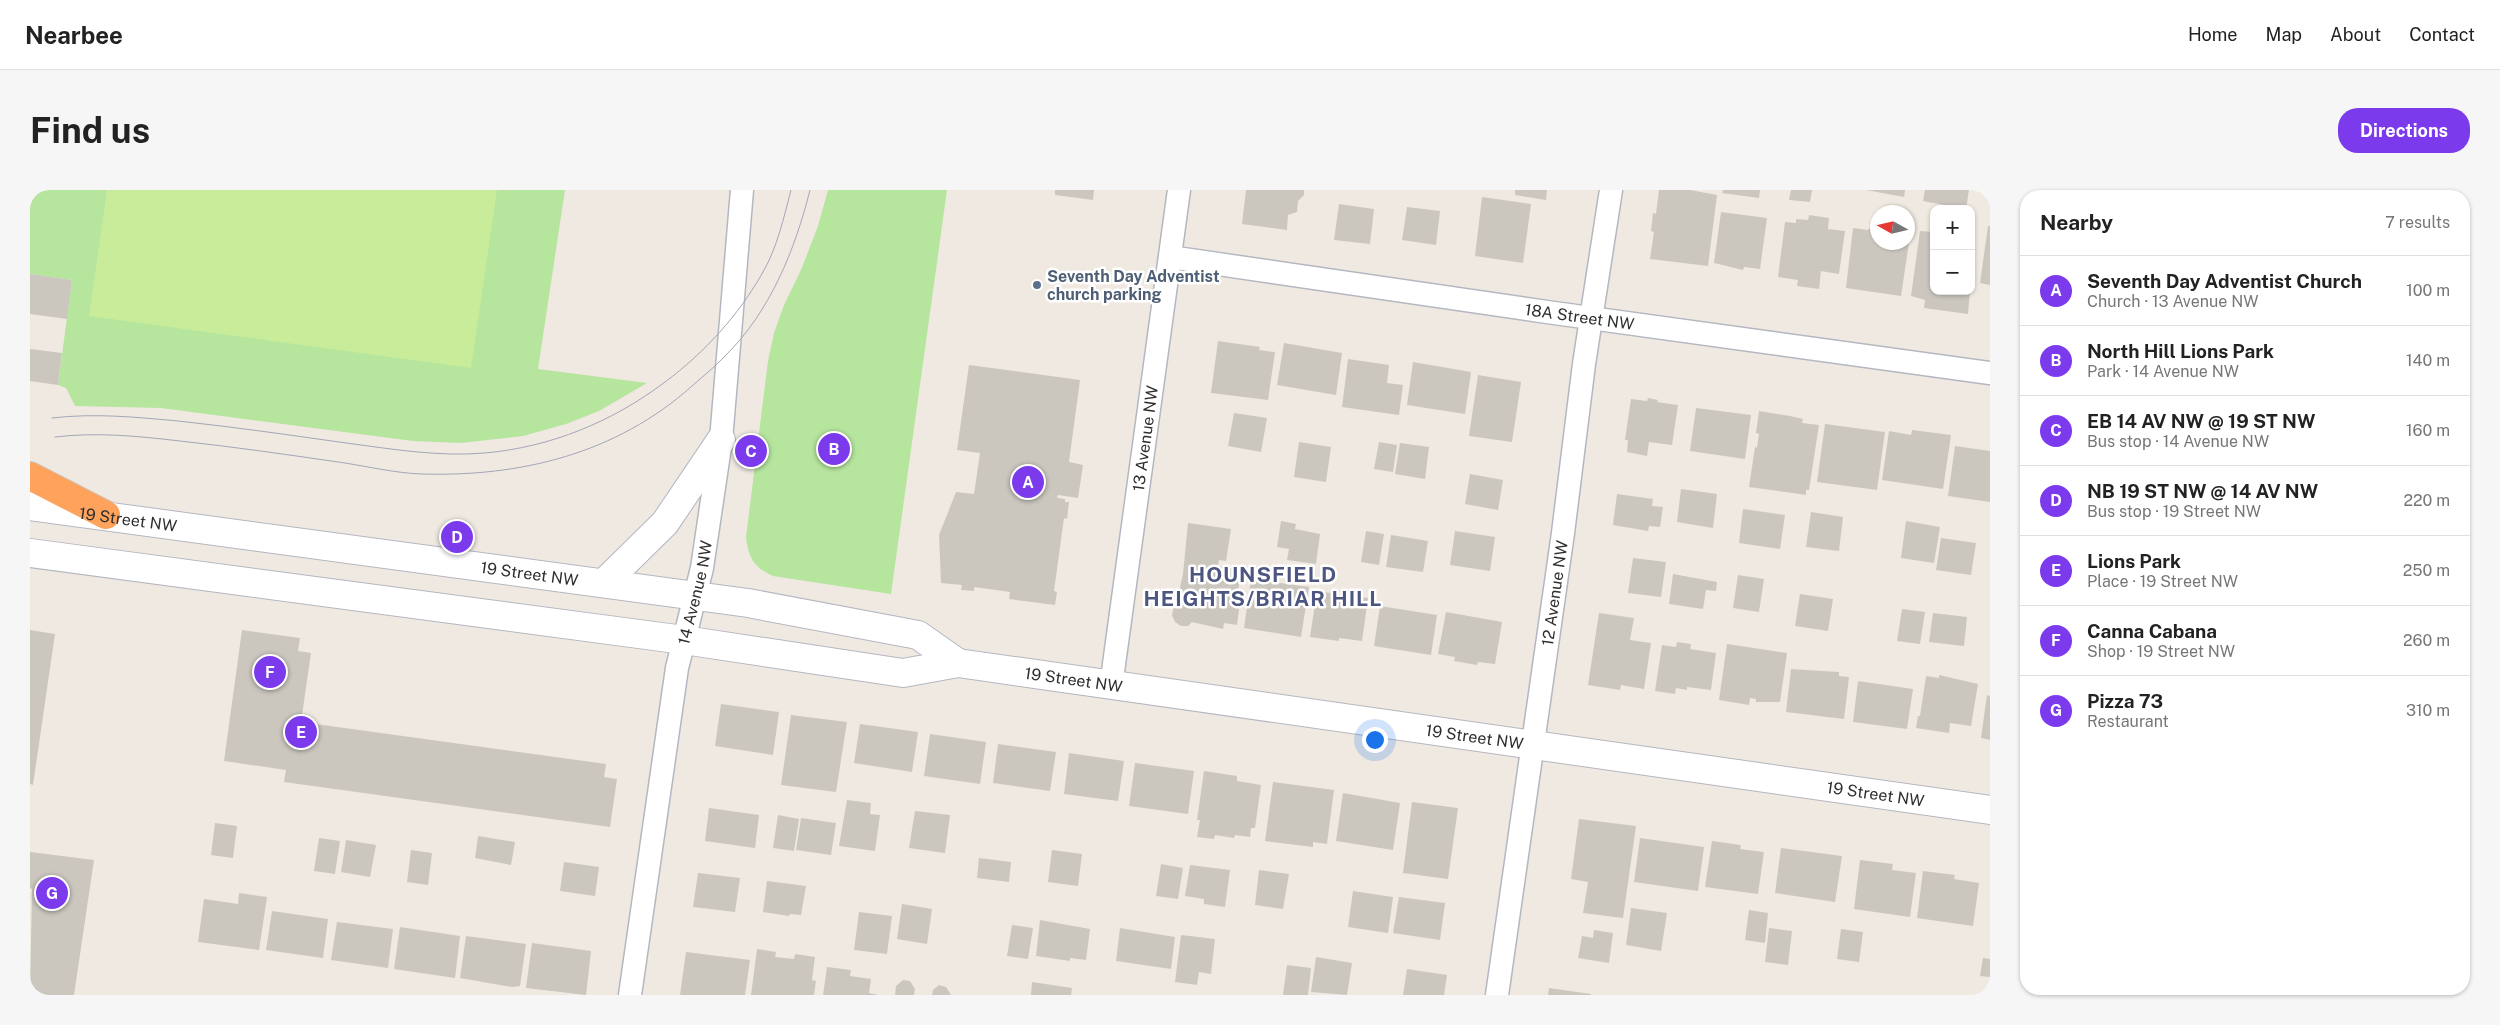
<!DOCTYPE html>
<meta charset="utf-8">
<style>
body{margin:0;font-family:"Public Sans",sans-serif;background:#f6f6f6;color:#222}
.controls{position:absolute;right:15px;top:15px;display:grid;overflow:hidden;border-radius:10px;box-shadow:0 1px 4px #0004}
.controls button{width:45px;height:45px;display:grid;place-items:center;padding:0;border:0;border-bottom:1px solid #e0e0e0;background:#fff;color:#222;font:25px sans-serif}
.compass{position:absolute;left:1840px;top:15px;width:45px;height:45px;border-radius:50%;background:#fff;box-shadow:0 1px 4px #0004;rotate:278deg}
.you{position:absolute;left:1344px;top:549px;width:18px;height:18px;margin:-12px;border:4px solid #fff;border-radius:50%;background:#1a73e8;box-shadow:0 0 0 8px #1a73e833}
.badge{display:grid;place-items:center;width:32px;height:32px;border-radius:50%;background:#7c3aed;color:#fff;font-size:16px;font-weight:700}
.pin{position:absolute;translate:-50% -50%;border:2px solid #fff;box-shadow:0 1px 5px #0006}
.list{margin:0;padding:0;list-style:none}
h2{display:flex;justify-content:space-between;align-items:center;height:65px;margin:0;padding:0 20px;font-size:21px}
h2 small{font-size:16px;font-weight:400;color:#767676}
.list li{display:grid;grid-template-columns:32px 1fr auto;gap:15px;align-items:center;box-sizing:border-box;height:70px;padding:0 20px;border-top:1px solid #e0e0e0}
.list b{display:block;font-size:19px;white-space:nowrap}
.list p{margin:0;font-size:16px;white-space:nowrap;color:#767676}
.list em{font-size:16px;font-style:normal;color:#767676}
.map{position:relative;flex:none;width:1960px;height:805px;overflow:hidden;border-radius:20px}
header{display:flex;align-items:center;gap:30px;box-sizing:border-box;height:70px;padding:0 25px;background:#fff;border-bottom:1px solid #e0e0e0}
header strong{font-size:24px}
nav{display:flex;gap:28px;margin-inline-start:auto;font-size:18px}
.intro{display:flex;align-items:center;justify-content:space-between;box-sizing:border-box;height:120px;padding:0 30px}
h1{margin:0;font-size:35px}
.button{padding:12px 22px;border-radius:20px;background:#7c3aed;color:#fff;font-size:18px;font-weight:700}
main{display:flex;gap:30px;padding:0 30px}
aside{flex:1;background:#fff;border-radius:20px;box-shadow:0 1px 4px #0004}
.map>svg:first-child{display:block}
.green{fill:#b6e59e}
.pitch{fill:#c9ec9a}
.building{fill:#cbc7bf}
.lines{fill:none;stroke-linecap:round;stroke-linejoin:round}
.street-casing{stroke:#b4b7c1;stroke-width:25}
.secondary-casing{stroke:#b4b7c1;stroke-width:30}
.highway-casing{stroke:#c9c9c9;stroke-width:30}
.street{stroke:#fff;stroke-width:22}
.secondary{stroke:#fff;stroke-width:28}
.highway{stroke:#ffa35c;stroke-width:28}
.tram{stroke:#a3a6b8;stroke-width:1}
.service-dot{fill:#5c6f8a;stroke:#fff;stroke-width:2}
.labels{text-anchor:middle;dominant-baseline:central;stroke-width:5;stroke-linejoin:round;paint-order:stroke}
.service-label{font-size:16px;font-weight:bold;fill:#4e5e75;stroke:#fff;text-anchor:start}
.street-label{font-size:16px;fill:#2e2e2e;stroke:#fff}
.district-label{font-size:21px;font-weight:bold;letter-spacing:1px;fill:#4d5680;stroke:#fff}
</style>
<header>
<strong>Nearbee</strong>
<nav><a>Home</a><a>Map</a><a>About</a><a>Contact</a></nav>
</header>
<div class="intro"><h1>Find us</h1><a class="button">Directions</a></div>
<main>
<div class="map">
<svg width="1960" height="805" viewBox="0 0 1960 805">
<rect width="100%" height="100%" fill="#efe9e1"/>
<g class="green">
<path d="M 0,0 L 535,0 L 508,179 L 617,193 L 569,221 L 536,234 L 493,246 L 431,253 L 383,251 L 131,218 L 45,216 L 36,198 L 28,195 L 42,90 L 0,84 Z"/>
<path d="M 798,0 L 917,0 L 861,404 L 743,386 C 724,378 718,367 716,347 L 738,171 L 744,143 L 754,115 L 771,80 L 788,36 Z"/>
</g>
<path class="pitch" d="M 77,0 L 467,0 L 441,178 L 59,126 Z"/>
<g class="building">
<path d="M 1025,0 L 1064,0 L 1063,10 L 1025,5 Z"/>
<path d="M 1216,0 L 1274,0 L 1274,5 L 1268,11 L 1267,22 L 1258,25 L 1257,40 L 1212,34 Z"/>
<path d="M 1485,0 L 1517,0 L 1516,10 L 1485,5 Z"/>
<path d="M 1629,0 L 1660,0 L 1687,5 L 1678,76 L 1620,69 L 1624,42 L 1621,41 L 1623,23 L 1626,24 Z"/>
<path d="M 1693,0 L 1730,0 L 1729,8 L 1692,3 Z"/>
<path d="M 1761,0 L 1782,0 L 1780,12 L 1759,10 Z"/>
<path d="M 1836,0 L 1875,0 L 1874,7 Z"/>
<path d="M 1895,0 L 1939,0 L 1936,19 L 1893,11 Z"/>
<path d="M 1452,7 L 1501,14 L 1493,73 L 1445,66 Z"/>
<path d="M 1309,14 L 1344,19 L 1340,54 L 1304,50 Z"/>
<path d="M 1377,17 L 1410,21 L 1406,55 L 1372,50 Z"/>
<path d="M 1691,22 L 1737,28 L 1730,79 L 1714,77 L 1713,80 L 1684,73 Z"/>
<path d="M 1779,25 L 1799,28 L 1798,39 L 1815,41 L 1809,84 L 1791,81 L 1789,99 L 1767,96 L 1768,90 L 1748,87 L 1755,32 L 1766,33 L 1766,29 L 1778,30 Z"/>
<path d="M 1844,33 L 1848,33 L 1848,52 L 1878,52 L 1878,46 L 1880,46 L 1871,106 L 1816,98 L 1823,38 L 1838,40 Z"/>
<path d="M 1958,36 L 1960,36 L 1960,95 L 1950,93 Z"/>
<path d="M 1890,41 L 1904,42 L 1904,101 L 1940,101 L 1938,124 L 1894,118 L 1895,110 L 1881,106 Z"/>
<path d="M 0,84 L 42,90 L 37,129 L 0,124 Z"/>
<path d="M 1188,151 L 1230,157 L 1229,160 L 1245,162 L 1238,210 L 1181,203 Z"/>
<path d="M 1254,153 L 1312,163 L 1306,205 L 1247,195 Z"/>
<path d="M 0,159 L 32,163 L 28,195 L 0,191 Z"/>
<path d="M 1318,169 L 1359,175 L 1357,193 L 1373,195 L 1369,225 L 1312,217 Z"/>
<path d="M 1383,172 L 1441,182 L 1435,224 L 1377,215 Z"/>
<path d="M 939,175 L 1050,190 L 1039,272 L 1053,275 L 1048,308 L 1028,305 L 1027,308 L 1035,309 L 1035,312 L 1039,312 L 1037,329 L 1034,328 L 1024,401 L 1027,402 L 1025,415 L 979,409 L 980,402 L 944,397 L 944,401 L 931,400 L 932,395 L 911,393 L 909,345 L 926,302 L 944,304 L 950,263 L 927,260 Z"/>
<path d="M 1448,185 L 1491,192 L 1482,252 L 1439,246 Z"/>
<path d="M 1618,208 L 1628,210 L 1627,212 L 1648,215 L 1642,255 L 1619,252 L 1617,266 L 1597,262 L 1598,250 L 1595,250 L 1601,209 L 1617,211 Z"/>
<path d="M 1666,218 L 1721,225 L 1715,269 L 1660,261 Z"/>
<path d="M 1729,221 L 1760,226 L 1773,229 L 1772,233 L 1789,235 L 1779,300 L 1776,300 L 1776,305 L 1719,297 L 1725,257 L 1727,258 L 1729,244 L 1726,243 Z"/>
<path d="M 1204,223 L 1237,228 L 1231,262 L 1198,256 Z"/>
<path d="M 1795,234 L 1855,242 L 1847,300 L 1787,292 Z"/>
<path d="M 1882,240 L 1921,245 L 1913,299 L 1852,290 L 1859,241 L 1881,245 Z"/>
<path d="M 1269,252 L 1301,257 L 1296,292 L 1264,287 Z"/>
<path d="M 1349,252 L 1367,255 L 1363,282 L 1344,279 Z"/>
<path d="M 1370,253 L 1399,257 L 1395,289 L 1365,284 Z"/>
<path d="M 1925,256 L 1960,261 L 1960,312 L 1918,306 Z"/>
<path d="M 1440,284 L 1473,290 L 1468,320 L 1435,314 Z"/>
<path d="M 1651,299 L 1687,304 L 1683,338 L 1647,332 Z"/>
<path d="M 1587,304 L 1623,309 L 1622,316 L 1633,317 L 1630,337 L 1619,336 L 1618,341 L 1583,335 Z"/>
<path d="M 1713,319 L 1755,325 L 1750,359 L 1709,353 Z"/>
<path d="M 1781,322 L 1813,327 L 1809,361 L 1776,357 Z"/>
<path d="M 1251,331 L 1266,334 L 1265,339 L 1290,344 L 1286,374 L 1257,370 L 1259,359 L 1247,357 Z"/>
<path d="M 1876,331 L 1910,337 L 1904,373 L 1871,368 Z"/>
<path d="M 1158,333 L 1201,339 L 1196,371 L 1189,370 L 1188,376 L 1211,380 L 1207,411 L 1210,412 L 1207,435 L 1194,433 L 1193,439 L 1162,432 L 1158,436 L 1151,436 L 1145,432 L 1142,425 L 1147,401 L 1149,402 L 1153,384 Z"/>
<path d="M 1336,341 L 1354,344 L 1349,375 L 1331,372 Z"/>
<path d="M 1425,341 L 1465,347 L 1460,381 L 1420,375 Z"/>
<path d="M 1361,345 L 1398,351 L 1393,382 L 1356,377 Z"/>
<path d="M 1911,348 L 1946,353 L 1941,385 L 1906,380 Z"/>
<path d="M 1603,368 L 1636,372 L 1631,407 L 1598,403 Z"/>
<path d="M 1643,384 L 1687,392 L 1686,401 L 1676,400 L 1673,419 L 1639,414 Z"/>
<path d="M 1708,385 L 1734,389 L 1729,422 L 1703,418 Z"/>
<path d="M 1221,389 L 1279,397 L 1271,447 L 1214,438 Z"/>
<path d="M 1287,401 L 1338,408 L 1332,451 L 1309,448 L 1309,451 L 1280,447 Z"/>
<path d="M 1770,404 L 1803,409 L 1798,441 L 1765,436 Z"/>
<path d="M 1350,416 L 1407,425 L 1401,465 L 1344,456 Z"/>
<path d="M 1872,419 L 1895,422 L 1890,454 L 1867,451 Z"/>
<path d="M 1416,422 L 1472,432 L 1465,474 L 1448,472 L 1447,475 L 1424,471 L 1425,467 L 1408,464 Z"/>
<path d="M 1569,423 L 1604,428 L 1600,450 L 1621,453 L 1614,499 L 1591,495 L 1590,500 L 1558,495 Z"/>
<path d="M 1903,423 L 1937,427 L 1934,456 L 1899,452 Z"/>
<path d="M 0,440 L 25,444 L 3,595 L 0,594 Z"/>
<path d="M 212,440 L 270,448 L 268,461 L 281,463 L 271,532 L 576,574 L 574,587 L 587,589 L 580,637 L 254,592 L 256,580 L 194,571 Z"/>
<path d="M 1647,452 L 1661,454 L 1660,459 L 1686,463 L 1681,500 L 1657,497 L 1657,500 L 1646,498 L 1645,504 L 1625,501 L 1632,455 L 1646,457 Z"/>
<path d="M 1697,454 L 1757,463 L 1750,512 L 1726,512 L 1726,509 L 1720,508 L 1719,515 L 1689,510 Z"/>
<path d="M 1761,479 L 1809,482 L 1809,486 L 1819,487 L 1814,529 L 1756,522 Z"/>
<path d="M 1909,485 L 1948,494 L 1941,536 L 1920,533 L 1919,543 L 1886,538 L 1888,526 L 1890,526 L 1896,486 L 1909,488 Z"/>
<path d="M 1828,491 L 1883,499 L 1877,539 L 1823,532 Z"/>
<path d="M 1957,505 L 1960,506 L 1960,550 L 1951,548 Z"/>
<path d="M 691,514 L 749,522 L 743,565 L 685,556 Z"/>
<path d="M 761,525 L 817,532 L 806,602 L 751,595 Z"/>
<path d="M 830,534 L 888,542 L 882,582 L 824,573 Z"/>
<path d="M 900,544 L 956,552 L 950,594 L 894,586 Z"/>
<path d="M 968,554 L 1026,562 L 1020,601 L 963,593 Z"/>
<path d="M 1039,563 L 1094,571 L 1088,611 L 1034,604 Z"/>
<path d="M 1105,573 L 1164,581 L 1158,624 L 1099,616 Z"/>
<path d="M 1174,581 L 1207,586 L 1207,591 L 1231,595 L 1225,638 L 1221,638 L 1220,647 L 1205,645 L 1204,648 L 1185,645 L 1184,649 L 1167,647 L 1170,630 L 1167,630 Z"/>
<path d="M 1243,592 L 1304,600 L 1297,654 L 1283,652 L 1283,657 L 1235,651 Z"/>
<path d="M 1313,603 L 1370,613 L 1363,660 L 1306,651 Z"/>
<path d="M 817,610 L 841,613 L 840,624 L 850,625 L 845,661 L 809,656 Z"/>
<path d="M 1382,612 L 1428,618 L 1418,689 L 1373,683 Z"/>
<path d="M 679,618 L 729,625 L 725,658 L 675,651 Z"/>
<path d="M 885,621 L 920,625 L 915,663 L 879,658 Z"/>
<path d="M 748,625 L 769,629 L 764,661 L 743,658 Z"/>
<path d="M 771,628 L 806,633 L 801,665 L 766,660 Z"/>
<path d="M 1549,629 L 1606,636 L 1593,728 L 1553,723 L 1558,692 L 1541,689 Z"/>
<path d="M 185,633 L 207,636 L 203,668 L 181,665 Z"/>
<path d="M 448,646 L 485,652 L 481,675 L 445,668 Z"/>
<path d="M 289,648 L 310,651 L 305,684 L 284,681 Z"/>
<path d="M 1610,648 L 1674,657 L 1668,701 L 1604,692 Z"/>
<path d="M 316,650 L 346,655 L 340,687 L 311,682 Z"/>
<path d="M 1682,651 L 1711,655 L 1710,659 L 1734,662 L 1728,704 L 1675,697 Z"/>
<path d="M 1751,658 L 1812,666 L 1805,712 L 1745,703 Z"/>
<path d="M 381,660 L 402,663 L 398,695 L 377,692 Z"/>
<path d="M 1022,660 L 1052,664 L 1048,696 L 1018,692 Z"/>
<path d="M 0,662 L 64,670 L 44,805 L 0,805 L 2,699 L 0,698 Z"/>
<path d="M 949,668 L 981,672 L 979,692 L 947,688 Z"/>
<path d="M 1830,670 L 1863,674 L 1862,680 L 1886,683 L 1880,727 L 1824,719 Z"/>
<path d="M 534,672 L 569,677 L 565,706 L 530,701 Z"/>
<path d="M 1131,674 L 1153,678 L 1148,709 L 1126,706 Z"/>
<path d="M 1160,675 L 1200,680 L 1195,717 L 1174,714 L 1174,709 L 1155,706 Z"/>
<path d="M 1229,680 L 1259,684 L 1253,719 L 1225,715 Z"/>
<path d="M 1893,681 L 1925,685 L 1924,689 L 1949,693 L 1943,736 L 1887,728 Z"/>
<path d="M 668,683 L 710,688 L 705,722 L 663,717 Z"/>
<path d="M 737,691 L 776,696 L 771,725 L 760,724 L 759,726 L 733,722 Z"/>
<path d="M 1323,701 L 1363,707 L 1358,743 L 1318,737 Z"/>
<path d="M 209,703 L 237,707 L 229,760 L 168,752 L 174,709 L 208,714 Z"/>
<path d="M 1369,707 L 1415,713 L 1410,750 L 1363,743 Z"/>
<path d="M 872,714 L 902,719 L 897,754 L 867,749 Z"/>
<path d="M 1601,718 L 1637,723 L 1631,761 L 1596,755 Z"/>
<path d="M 1719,720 L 1738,723 L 1735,753 L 1715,750 Z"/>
<path d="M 242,721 L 298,729 L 293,768 L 236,760 Z"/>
<path d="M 829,722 L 862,726 L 857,764 L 824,760 Z"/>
<path d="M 1010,730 L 1060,739 L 1056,770 L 1040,768 L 1040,771 L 1006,766 Z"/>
<path d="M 307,732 L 363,739 L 358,778 L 301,770 Z"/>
<path d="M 982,735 L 1003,738 L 998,769 L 977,766 Z"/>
<path d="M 370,737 L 430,746 L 425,788 L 364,779 Z"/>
<path d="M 1090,738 L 1145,747 L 1141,779 L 1086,771 Z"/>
<path d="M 1739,738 L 1762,741 L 1758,775 L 1735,772 Z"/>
<path d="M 1811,739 L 1833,742 L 1829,772 L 1807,769 Z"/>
<path d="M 1564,740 L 1583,743 L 1579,773 L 1548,768 L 1552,746 L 1563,748 Z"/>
<path d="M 1151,745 L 1185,749 L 1181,784 L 1169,782 L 1167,795 L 1145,792 Z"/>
<path d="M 436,746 L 496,754 L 490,796 L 482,797 L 430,788 Z"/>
<path d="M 502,753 L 561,761 L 556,805 L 496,798 Z"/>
<path d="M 727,759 L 746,762 L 745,767 L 764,769 L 765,764 L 785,767 L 782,790 L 786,791 L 784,805 L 721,805 Z"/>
<path d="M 656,762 L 720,770 L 715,805 L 650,805 Z"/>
<path d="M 1286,767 L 1322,773 L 1317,805 L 1281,802 Z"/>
<path d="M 1953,768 L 1960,769 L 1960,787 L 1950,786 Z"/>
<path d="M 1257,775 L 1281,778 L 1278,805 L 1253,805 Z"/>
<path d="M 797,777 L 821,780 L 820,786 L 841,789 L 839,803 L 848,805 L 793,805 Z"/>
<path d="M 1377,779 L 1417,785 L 1414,805 L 1373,805 Z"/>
<path d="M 873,790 L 880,791 L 885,799 L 884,805 L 865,805 L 866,796 Z"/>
<path d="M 1002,792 L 1042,798 L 1041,805 L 1001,805 Z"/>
<path d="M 909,795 L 916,797 L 921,805 L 902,805 L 903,800 Z"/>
<path d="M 1519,798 L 1561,804 L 1561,805 L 1518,805 Z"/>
</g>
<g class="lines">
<defs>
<g id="street">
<path id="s1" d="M 1140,67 L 1517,122 L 1960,183"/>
<path id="s2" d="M 1081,496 L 1149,0"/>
<path id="s3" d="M 600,805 L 647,478 L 672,378 L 691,250 L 712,0"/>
<path id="s4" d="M 1467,805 L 1533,343 L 1554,174 L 1581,0"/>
</g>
<g id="secondary">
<path id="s5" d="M 0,316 L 718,413 L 888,445 L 928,473"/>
<path id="s6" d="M 0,363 L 654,450 L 873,483 L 928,473 L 1960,620"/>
<path d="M 574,393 L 635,333 L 691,250"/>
</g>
<path id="highway" d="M 0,286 L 76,325"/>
</defs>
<use href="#street" class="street-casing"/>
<use href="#secondary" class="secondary-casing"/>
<use href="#highway" class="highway-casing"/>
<use href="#street" class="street"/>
<use href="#secondary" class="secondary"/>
<use href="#highway" class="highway"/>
<g class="tram">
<path d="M 22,228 C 64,223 105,227 148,231 C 204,237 260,245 316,253 C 362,259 408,267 455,263 C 521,257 582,232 635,192 C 674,163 709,125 733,82 C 747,58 754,27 761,0"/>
<path d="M 25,247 C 67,242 107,246 150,251 C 205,257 260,265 315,273 C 340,277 366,283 391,284 C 490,287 586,264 662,196 C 673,186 685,177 695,166 C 740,122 765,60 780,0"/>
</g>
</g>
<circle class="service-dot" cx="1007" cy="95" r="5"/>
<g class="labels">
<g class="service-label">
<text x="1017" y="86">Seventh Day Adventist<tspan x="1017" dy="18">church parking</tspan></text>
</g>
<g class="street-label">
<text stroke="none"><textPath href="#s1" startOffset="414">18A Street NW</textPath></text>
<text stroke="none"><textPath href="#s2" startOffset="250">13 Avenue NW</textPath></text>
<text stroke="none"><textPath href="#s5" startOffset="99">19 Street NW</textPath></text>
<text stroke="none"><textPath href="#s5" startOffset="504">19 Street NW</textPath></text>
<text stroke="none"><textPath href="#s3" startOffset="408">14 Avenue NW</textPath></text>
<text stroke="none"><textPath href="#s4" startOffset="406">12 Avenue NW</textPath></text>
<text stroke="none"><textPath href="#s6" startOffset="1054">19 Street NW</textPath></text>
<text stroke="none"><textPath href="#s6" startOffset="1459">19 Street NW</textPath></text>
<text stroke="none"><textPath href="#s6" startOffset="1864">19 Street NW</textPath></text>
</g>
<g class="district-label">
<text x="1233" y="384">HOUNSFIELD<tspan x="1233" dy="24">HEIGHTS/BRIAR HILL</tspan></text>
</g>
</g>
</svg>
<div class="controls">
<button>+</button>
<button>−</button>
</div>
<svg class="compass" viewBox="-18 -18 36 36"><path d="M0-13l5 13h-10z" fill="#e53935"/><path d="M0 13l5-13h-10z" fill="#767676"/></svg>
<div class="you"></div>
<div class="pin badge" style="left:998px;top:292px">A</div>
<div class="pin badge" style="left:804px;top:259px">B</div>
<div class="pin badge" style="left:721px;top:261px">C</div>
<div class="pin badge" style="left:427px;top:347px">D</div>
<div class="pin badge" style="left:271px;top:542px">E</div>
<div class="pin badge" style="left:240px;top:482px">F</div>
<div class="pin badge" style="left:22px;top:703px">G</div>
</div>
<aside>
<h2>Nearby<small>7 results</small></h2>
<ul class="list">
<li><span class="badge">A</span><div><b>Seventh Day Adventist Church</b><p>Church · 13 Avenue NW</p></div><em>100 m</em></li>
<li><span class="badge">B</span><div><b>North Hill Lions Park</b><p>Park · 14 Avenue NW</p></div><em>140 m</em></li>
<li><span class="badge">C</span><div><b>EB 14 AV NW @ 19 ST NW</b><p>Bus stop · 14 Avenue NW</p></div><em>160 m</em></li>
<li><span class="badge">D</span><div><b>NB 19 ST NW @ 14 AV NW</b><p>Bus stop · 19 Street NW</p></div><em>220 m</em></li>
<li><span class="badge">E</span><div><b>Lions Park</b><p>Place · 19 Street NW</p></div><em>250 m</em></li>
<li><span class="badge">F</span><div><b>Canna Cabana</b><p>Shop · 19 Street NW</p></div><em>260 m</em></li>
<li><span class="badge">G</span><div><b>Pizza 73</b><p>Restaurant</p></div><em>310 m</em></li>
</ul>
</aside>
</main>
